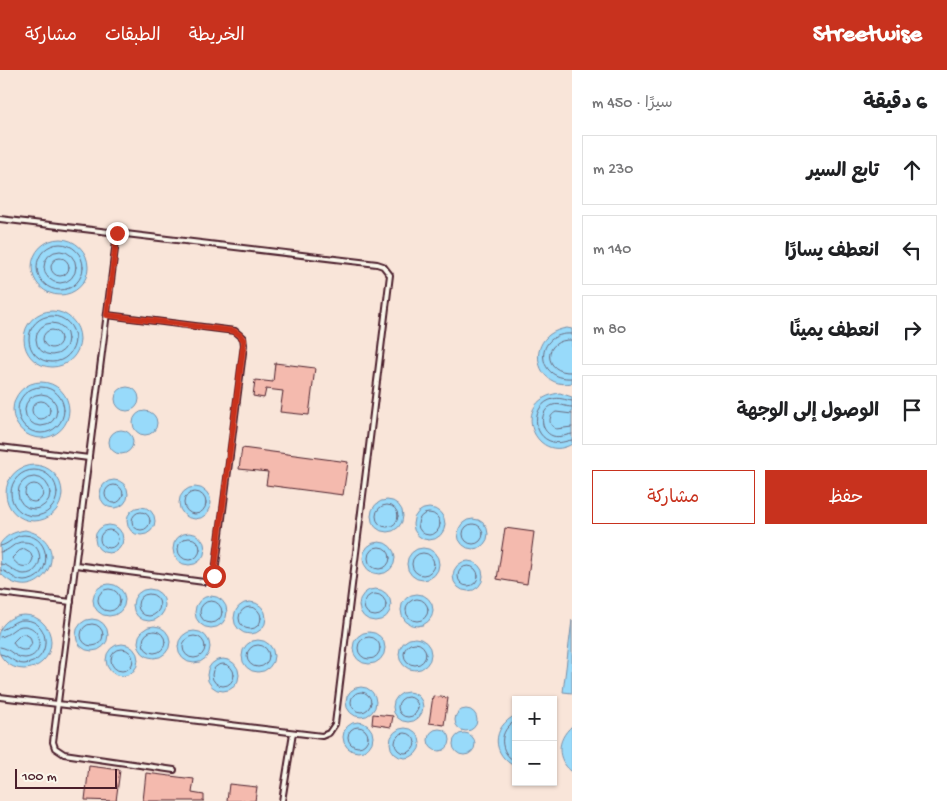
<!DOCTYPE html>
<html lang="ar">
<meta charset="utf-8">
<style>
body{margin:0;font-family:"Gochi Hand","Playpen Sans Arabic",sans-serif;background:#f6f6f6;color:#202124;direction:rtl}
.controls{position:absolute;right:15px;bottom:15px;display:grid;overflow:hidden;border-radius:0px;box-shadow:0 1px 4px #0004}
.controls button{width:45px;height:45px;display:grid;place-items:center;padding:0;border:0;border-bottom:1px solid #e0e0e0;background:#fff;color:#202124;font:25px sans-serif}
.scale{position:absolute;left:15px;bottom:12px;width:102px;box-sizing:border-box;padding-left:5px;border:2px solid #4a1f2b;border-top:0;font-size:14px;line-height:18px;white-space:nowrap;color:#4a1f2b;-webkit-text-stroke:4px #fbf7ec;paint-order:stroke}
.stop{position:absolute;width:15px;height:15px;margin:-11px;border:4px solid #c8321e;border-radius:50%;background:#fff}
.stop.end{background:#c8321e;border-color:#fff;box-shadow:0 1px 5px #0008}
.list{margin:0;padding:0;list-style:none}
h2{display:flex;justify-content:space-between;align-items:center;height:65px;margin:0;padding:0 20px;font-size:21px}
h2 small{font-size:16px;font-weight:400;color:#757577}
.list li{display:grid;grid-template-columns:32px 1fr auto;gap:15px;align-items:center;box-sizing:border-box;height:70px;margin:0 10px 10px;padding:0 10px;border:1px solid #e0e0e0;border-radius:0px}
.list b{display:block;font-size:19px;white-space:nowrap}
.list em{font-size:16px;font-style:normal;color:#757577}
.actions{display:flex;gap:10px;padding:15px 20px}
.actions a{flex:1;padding:11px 0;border:1px solid #c8321e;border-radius:0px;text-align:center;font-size:18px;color:#c8321e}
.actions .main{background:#c8321e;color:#fff}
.icon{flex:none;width:28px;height:28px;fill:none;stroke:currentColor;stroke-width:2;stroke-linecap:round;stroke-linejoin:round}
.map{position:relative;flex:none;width:572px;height:731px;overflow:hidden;direction:ltr}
header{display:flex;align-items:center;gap:30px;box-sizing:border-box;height:70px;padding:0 25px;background:#c8321e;color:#fff}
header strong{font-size:24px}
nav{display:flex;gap:28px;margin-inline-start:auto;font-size:18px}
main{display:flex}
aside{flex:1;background:#fff}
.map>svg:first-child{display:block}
.water{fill:#98dafa;stroke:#798fa7}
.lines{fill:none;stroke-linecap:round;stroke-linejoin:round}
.shore{stroke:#696a7e;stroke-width:1}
.building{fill:#f4baae;stroke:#4a1f2b}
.service-casing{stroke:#4a1f2b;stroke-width:8}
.service{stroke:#fbf7ec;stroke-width:4}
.route{stroke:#c8321e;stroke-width:6}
</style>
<header>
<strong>Streetwise</strong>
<nav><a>الخريطة</a><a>الطبقات</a><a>مشاركة</a></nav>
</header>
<main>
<aside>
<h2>6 دقيقة<small>سيرًا · 450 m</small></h2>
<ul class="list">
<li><svg class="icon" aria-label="ahead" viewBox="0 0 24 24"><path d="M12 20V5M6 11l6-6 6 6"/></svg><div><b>تابع السير</b></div><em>230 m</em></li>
<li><svg class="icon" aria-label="left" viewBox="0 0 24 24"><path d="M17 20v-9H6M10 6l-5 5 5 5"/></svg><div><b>انعطف يسارًا</b></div><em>140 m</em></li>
<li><svg class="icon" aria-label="right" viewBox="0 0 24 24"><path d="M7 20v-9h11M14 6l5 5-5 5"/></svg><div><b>انعطف يمينًا</b></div><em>80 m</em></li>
<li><svg class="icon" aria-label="arrive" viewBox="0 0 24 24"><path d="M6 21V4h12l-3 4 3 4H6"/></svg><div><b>الوصول إلى الوجهة</b></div></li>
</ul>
<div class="actions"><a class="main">حفظ</a><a>مشاركة</a></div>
</aside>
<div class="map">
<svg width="572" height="731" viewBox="0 0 572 731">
<rect width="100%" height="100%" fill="#f9e5d9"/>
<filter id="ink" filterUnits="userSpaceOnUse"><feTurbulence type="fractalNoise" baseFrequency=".02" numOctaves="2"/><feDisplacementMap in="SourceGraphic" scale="10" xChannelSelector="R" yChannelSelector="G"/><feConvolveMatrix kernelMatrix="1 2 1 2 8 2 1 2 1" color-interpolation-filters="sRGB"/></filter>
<g filter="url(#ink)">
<g class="water">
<circle cx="60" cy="197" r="28"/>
<circle cx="52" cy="269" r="28"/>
<path d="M 567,258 L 572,259 L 572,313 C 534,321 523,264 567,258 Z"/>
<circle cx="41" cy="340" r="28"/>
<circle cx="127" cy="329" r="12"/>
<path d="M 560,323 L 572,327 L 572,374 C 535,396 508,329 560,323 Z"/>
<circle cx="145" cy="353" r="12"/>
<circle cx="121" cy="372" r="12"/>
<circle cx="34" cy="423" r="28"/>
<circle cx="114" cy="424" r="14"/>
<circle cx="195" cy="433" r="16"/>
<circle cx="387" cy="446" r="16"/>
<circle cx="141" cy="451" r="14"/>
<circle cx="429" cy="454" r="16"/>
<circle cx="473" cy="464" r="15"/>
<circle cx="109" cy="469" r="14"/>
<path d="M 25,460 C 79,472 39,542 1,504 L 0,474 C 6,465 14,462 25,460 Z"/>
<circle cx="189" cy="479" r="16"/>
<circle cx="379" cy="488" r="16"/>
<circle cx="423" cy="494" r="16"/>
<circle cx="468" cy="506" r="15"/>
<circle cx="109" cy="530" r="16"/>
<circle cx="149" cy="535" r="16"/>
<circle cx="375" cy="535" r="16"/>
<circle cx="417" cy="540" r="16"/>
<circle cx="211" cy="542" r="16"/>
<circle cx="250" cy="548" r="16"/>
<circle cx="24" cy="572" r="27"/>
<circle cx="92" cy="565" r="16"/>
<path d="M 572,550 L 572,623 L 563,622 Z"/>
<circle cx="154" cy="572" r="16"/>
<circle cx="194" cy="577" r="16"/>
<circle cx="369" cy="578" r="16"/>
<circle cx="415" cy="584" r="16"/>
<circle cx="258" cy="586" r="16"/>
<circle cx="122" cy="590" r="16"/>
<circle cx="223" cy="605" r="16"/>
<circle cx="361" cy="632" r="15"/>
<circle cx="408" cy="637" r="15"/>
<circle cx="466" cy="650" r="11"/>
<path d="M 516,645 L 516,697 C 491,685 491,657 516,645 Z"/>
<circle cx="358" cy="667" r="15"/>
<path d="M 572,656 L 572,702 C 556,689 556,670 572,656 Z"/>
<circle cx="405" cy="673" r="15"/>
<circle cx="439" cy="670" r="11"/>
<circle cx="464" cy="674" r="11"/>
</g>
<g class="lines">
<g class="shore">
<circle cx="60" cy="197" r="23"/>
<circle cx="60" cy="197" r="16"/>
<circle cx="60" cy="197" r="9"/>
<circle cx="52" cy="269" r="23"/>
<circle cx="52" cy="269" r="16"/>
<circle cx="52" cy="269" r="9"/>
<path d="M 572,264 C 534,261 534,311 572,308"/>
<path d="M 572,270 C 542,268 542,304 572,302"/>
<circle cx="41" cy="340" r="23"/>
<circle cx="41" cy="340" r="16"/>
<path d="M 572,331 C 565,330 559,327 553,329 C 531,334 531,367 553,372 C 560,374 565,371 572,370"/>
<circle cx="41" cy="340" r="9"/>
<path d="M 572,337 C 565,337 560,333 553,335 C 539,340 539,361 553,366 C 560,368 565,365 572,364"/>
<path d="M 572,344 L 556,342 C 548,346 548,355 556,359 L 572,357"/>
<circle cx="34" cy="423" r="23"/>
<circle cx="34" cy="423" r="16"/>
<circle cx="34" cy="423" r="9"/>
<circle cx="114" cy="424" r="9"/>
<circle cx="195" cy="433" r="11"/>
<circle cx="387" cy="446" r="11"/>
<circle cx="141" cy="451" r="9"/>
<circle cx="429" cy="454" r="11"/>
<circle cx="473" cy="464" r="10"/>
<circle cx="109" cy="469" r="9"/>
<circle cx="189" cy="479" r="11"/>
<path d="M 0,476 C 9,475 14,465 24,465 C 53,466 53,510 24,511 C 14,511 9,501 0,500"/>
<circle cx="379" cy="488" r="11"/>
<path d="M 25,479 L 30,482 L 33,489 L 30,495 C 22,499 16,494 12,488 L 19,481 Z"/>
<path d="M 0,482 C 10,482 14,471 24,472 C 45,472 45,504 24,504 C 14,504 10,494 0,494"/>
<circle cx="423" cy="494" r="11"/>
<circle cx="468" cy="506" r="10"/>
<circle cx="109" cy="530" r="11"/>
<circle cx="149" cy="535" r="11"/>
<circle cx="375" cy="535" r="11"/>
<circle cx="417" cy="540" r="11"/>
<circle cx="211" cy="542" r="11"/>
<circle cx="250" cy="548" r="11"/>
<circle cx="92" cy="565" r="11"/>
<path d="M 0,560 C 9,559 13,549 25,550 C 52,551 52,593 24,594 C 14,594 9,585 0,584"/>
<circle cx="154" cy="572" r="11"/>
<path d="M 25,564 L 30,567 L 32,574 L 28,579 C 22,582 15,578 13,572 L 20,565 Z"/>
<circle cx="194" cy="577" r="11"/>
<circle cx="369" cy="578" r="11"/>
<path d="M 0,567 C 10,566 14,555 25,556 C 44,558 44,587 25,588 C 14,588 10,578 0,577"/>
<circle cx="415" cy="584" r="11"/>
<circle cx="258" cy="586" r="11"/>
<circle cx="122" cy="590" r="11"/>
<circle cx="223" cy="605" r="11"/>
<circle cx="361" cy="632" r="10"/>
<circle cx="408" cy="637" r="10"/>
<path d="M 516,651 C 498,659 498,683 516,692"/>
<circle cx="358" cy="667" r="10"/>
<circle cx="405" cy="673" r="10"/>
</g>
</g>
<g class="building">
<path d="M 275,293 L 315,298 L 309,345 L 280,342 L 283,321 L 266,319 L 264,328 L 253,326 L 255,310 L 273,312 Z"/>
<path d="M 242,378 L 348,392 L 343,425 L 266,415 L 268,402 L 239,399 Z"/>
<path d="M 505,458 L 534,462 L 527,514 L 497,509 Z"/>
<path d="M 433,626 L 448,628 L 444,655 L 429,653 Z"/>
<path d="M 373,644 L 393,646 L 391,657 L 372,654 Z"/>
<path d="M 89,696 L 120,700 L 116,731 L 85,730 Z"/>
<path d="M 146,703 L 194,709 L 192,723 L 204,725 L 204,731 L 143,731 Z"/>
<path d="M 229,714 L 257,717 L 255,731 L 227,731 Z"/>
</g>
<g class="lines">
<defs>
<g id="service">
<path d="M 0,149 L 377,194 L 383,196 L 390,205 L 335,654 L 329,663 L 322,666 L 0,627"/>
<path d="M 117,163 L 53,672 L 55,678 L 64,684 L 174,700"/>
<path d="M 0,377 L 89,388"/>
<path d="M 76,495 L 204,512 L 210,510 L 215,503 L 244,275 L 243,268 L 235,261 L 107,245"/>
<path d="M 0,523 L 71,532"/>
<path d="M 282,731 L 293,663"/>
</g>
</defs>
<use href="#service" class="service-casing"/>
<use href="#service" class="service"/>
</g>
</g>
<g class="lines" filter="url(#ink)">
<path class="route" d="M 117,163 L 107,245 L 234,261 L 240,265 L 244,271 L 214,506"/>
</g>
</svg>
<div class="controls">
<button>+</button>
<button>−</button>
</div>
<div class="scale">100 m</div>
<div class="stop" style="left:214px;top:506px"></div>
<div class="stop end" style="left:117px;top:163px"></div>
</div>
</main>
